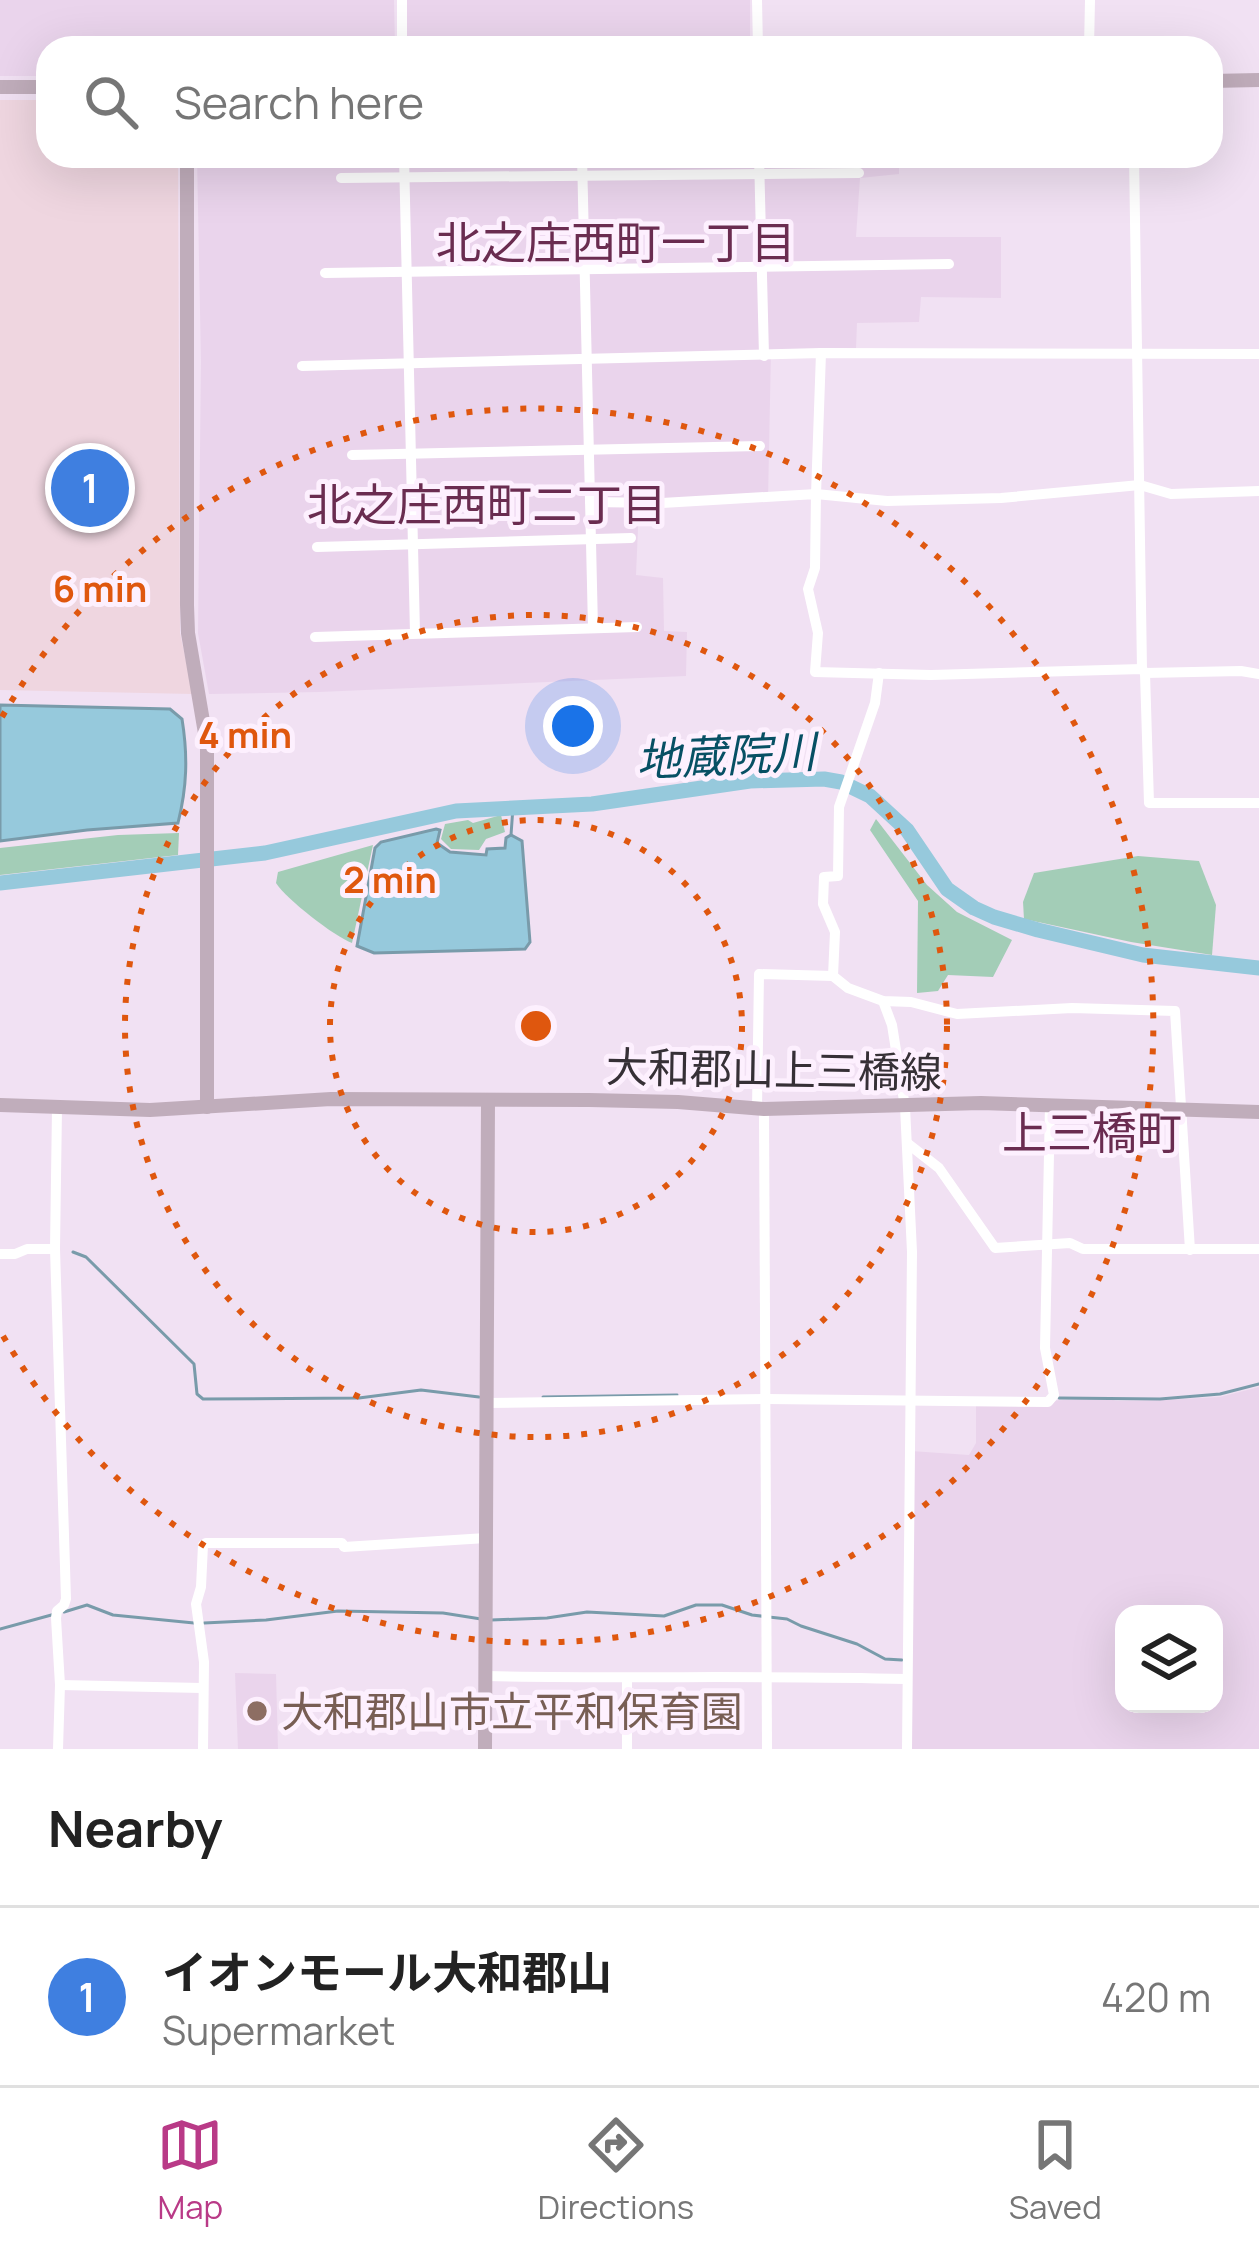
<!DOCTYPE html>
<meta charset="utf-8">
<style>
body{margin:0;font-family:Manrope,"Noto Sans JP",sans-serif;background:#f6f6f6;color:#222}
.controls{position:absolute;right:36px;bottom:36px;display:grid;overflow:hidden;border-radius:24px;box-shadow:0 12px 48px #0002}
.controls button{width:108px;height:108px;display:grid;place-items:center;padding:0;border:0;border-bottom:3px solid #e0e0e0;background:#fff;color:#222;font:60px sans-serif}
.you{position:absolute;left:573px;top:726px;width:42px;height:42px;margin:-30px;border:9px solid #fff;border-radius:50%;background:#1a73e8;box-shadow:0 0 0 18px #1a73e833}
.badge{display:grid;place-items:center;width:78px;height:78px;border-radius:50%;background:#b93a87;color:#fff;font-size:39px;font-weight:700}
.pin{position:absolute;translate:-50% -50%;border:6px solid #fff;box-shadow:0 3px 12px #0006}
.list{margin:0;padding:0;list-style:none}
h2{display:flex;justify-content:space-between;align-items:center;height:156px;margin:0;padding:0 48px;font-size:51px}
h2 small{font-size:39px;font-weight:400;color:#767676}
.list li{display:grid;grid-template-columns:78px 1fr auto;gap:36px;align-items:center;box-sizing:border-box;height:180px;padding:0 48px;border-top:3px solid #e0e0e0}
.list b{display:block;font-size:45px;white-space:nowrap}
.list p{margin:0;font-size:39px;white-space:nowrap;color:#767676}
.list em{font-size:39px;font-style:normal;color:#767676}
.icon{flex:none;width:66px;height:66px;fill:none;stroke:currentColor;stroke-width:2;stroke-linecap:round;stroke-linejoin:round}
.map{position:relative;flex:none;width:1259px;height:1749px;overflow:hidden}
.search{position:absolute;background:#fff;box-shadow:0 12px 48px #0002;left:36px;right:36px;top:36px;height:132px;display:flex;align-items:center;gap:30px;box-sizing:border-box;padding:0 42px;border-radius:36px;color:#767676;font-size:45px}
.sheet{height:336px;background:#fff}
nav{display:flex;justify-content:space-around;align-items:center;box-sizing:border-box;height:168px;border-top:3px solid #e0e0e0;background:#fff;font-size:33px;color:#767676}
nav a{display:grid;justify-items:center;gap:6px}
nav .on{color:#b93a87}
.map>svg:first-child{display:block}
.commercial{fill:#efd6e0}
.built{fill:#ead4ec;fill-rule:evenodd}
.green{fill:#a3cdb7}
.water{fill:#96c9dc;stroke:#799baa;stroke-width:3}
.lines{fill:none;stroke-linecap:round;stroke-linejoin:round}
.stream{stroke:#799baa;stroke-width:3}
.river{stroke:#96c9dc;stroke-width:15}
.street{stroke:#fff;stroke-width:10}
.secondary{stroke:#c0adbb;stroke-width:14}
.ring{fill:none;stroke:#df570e;stroke-width:6;stroke-dasharray:6 12}
.education-dot{fill:#8d6e63;stroke:#fdf0fe;stroke-width:4.5}
.labels{text-anchor:middle;dominant-baseline:central;stroke-width:10;stroke-linejoin:round;paint-order:stroke}
.street-label{font-size:42px;fill:#363036;stroke:#fdf0fe}
.education-label{font-size:42px;fill:#785e54;stroke:#fdf0fe;text-anchor:start}
.neighbourhood-label{font-size:45px;fill:#6a2c50;stroke:#fdf0fe}
.water-label{font-size:45px;font-style:italic;fill:#075064;stroke:#fdf0fe}
.centre{fill:#df570e;stroke:#fdf0fe;stroke-width:6}
.ring-label{font-size:36px;text-anchor:middle;font-weight:bold;fill:#df570e;stroke:#fdf0fe;stroke-width:10;stroke-linejoin:round;paint-order:stroke}
</style>
<div class="map">
<svg width="1259" height="1749" viewBox="0 0 1259 1749">
<rect width="100%" height="100%" fill="#f1e1f3"/>
<path class="commercial" d="M 0,100 L 48,100 L 48,156 L 178,156 L 180,633 L 193,694 L 0,690 Z"/>
<g class="built">
<path d="M 0,0 L 394,0 L 395,48 L 48,48 L 48,76 L 0,76 Z"/>
<path d="M 406,0 L 750,0 L 750,48 L 407,48 Z"/>
<path d="M 197,156 L 899,156 L 899,174 L 860,178 L 856,237 L 1001,237 L 1001,298 L 921,297 L 919,322 L 857,323 L 856,348 L 771,350 L 768,500 L 639,506 L 636,575 L 663,578 L 664,631 L 687,632 L 686,676 L 319,692 L 209,694 L 198,633 L 201,361 Z"/>
<path d="M 1259,1387 L 1259,1749 L 909,1749 L 911,1451 L 969,1455 L 976,1443 L 976,1405 L 1099,1398 L 1118,1401 L 1164,1400 L 1220,1397 ZM 1124,1614 L 1214,1614 L 1214,1704 L 1124,1704 Z"/>
<path d="M 235,1673 L 276,1674 L 278,1749 L 238,1749 Z"/>
</g>
<g class="green">
<path d="M 501,815 L 505,832 L 486,839 L 479,850 L 451,849 L 441,839 L 445,824 L 468,820 L 473,823 Z"/>
<path d="M 876,819 L 927,885 L 957,912 L 1012,940 L 993,977 L 948,975 L 938,991 L 917,993 L 918,901 L 870,830 Z"/>
<path d="M 179,833 L 178,855 L 0,875 L 0,848 L 118,835 Z"/>
<path d="M 373,845 L 352,943 C 335,937 286,899 276,883 L 278,872 Z"/>
<path d="M 1138,856 L 1199,861 L 1216,905 L 1212,955 L 1131,942 L 1024,919 L 1023,902 L 1034,873 Z"/>
</g>
<g class="water">
<path d="M 0,705 L 170,709 L 182,719 C 188,756 187,787 178,823 L 87,830 L 0,841 Z"/>
<path d="M 436,829 L 440,830 L 437,843 L 450,852 L 486,855 L 487,849 L 505,848 L 506,838 L 511,835 L 522,841 L 530,942 L 525,949 L 374,953 L 357,946 L 375,848 L 381,842 Z"/>
</g>
<g class="lines">
<g class="stream">
<path d="M 511,835 L 513,807"/>
<path d="M 73,1252 L 86,1257 L 194,1364 L 197,1394 L 203,1399 L 359,1398 L 421,1390 L 479,1397"/>
<path d="M 543,1397 L 677,1395"/>
<path d="M 1059,1398 L 1160,1399 L 1220,1394 L 1259,1384"/>
<path d="M 64,1612 L 87,1605 L 113,1615 L 194,1623"/>
<path d="M 491,1620 L 547,1618 L 587,1612 L 664,1616 L 696,1605 L 722,1605 L 752,1615 L 787,1619 L 801,1626 L 857,1644 L 885,1659 L 902,1660"/>
<path d="M 204,1623 L 266,1620 L 338,1611 L 443,1613 L 481,1619"/>
<path d="M 0,1629 L 55,1614"/>
</g>
<path class="river" d="M 0,883 L 265,853 L 456,811 L 592,804 L 750,781 L 824,779 L 841,782 L 870,796 L 907,830 L 947,889 L 974,908 L 994,917 L 1038,930 L 1143,955 L 1259,968"/>
<g class="street">
<path d="M 402,0 L 402,48"/>
<path d="M 757,0 L 758,48"/>
<path d="M 1089,48 L 1090,0"/>
<path d="M 404,156 L 415,633"/>
<path d="M 582,156 L 593,628"/>
<path d="M 759,156 L 764,356"/>
<path d="M 1134,156 L 1142,669"/>
<path d="M 341,178 L 859,173"/>
<path d="M 325,273 L 949,264"/>
<path d="M 821,353 L 816,494 L 887,501 L 1001,498 L 1140,485 L 1171,494 L 1259,491"/>
<path d="M 302,366 L 821,353 L 1259,354"/>
<path d="M 352,455 L 760,446"/>
<path d="M 590,502 L 662,503 L 816,494 L 815,568 L 808,589 L 818,633 L 815,672 L 931,675 L 1142,669 L 1145,673 L 1241,671 L 1259,674"/>
<path d="M 317,547 L 631,538"/>
<path d="M 315,637 L 637,627"/>
<path d="M 1145,673 L 1149,803 L 1259,803"/>
<path d="M 833,976 L 835,932 L 823,904 L 824,877 L 838,876 L 839,807 L 875,703 L 879,673"/>
<path d="M 883,1001 L 892,1025 L 905,1107 L 912,1252 L 907,1749"/>
<path d="M 57,1108 L 55,1249 L 66,1599 L 64,1605 L 57,1611 L 56,1618 L 60,1685 L 58,1749"/>
<path d="M 757,1109 L 759,974 L 833,976 L 848,988 L 883,1001 L 911,1002 L 957,1014 L 1072,1008 L 1175,1011 L 1190,1250"/>
<path d="M 764,1109 L 767,1749"/>
<path d="M 907,1143 L 939,1168 L 995,1248 L 1070,1243 L 1083,1249 L 1259,1249"/>
<path d="M 0,1254 L 15,1254 L 27,1249 L 55,1249"/>
<path d="M 486,1403 L 767,1399 L 1048,1402 L 1054,1395 L 1045,1348 L 1050,1105"/>
<path d="M 486,1676 C 626,1679 765,1675 906,1679"/>
<path d="M 60,1685 L 202,1688"/>
<path d="M 203,1749 L 204,1662 L 196,1604 L 201,1587 L 203,1545 L 206,1543 L 342,1543 L 344,1547 L 486,1538"/>
<path d="M 627,1749 L 627,1679"/>
</g>
<g class="secondary">
<path d="M 1211,81 L 1259,80"/>
<path d="M 0,87 L 48,87"/>
<path d="M 187,156 L 187,605 L 188,633 L 207,745 L 207,1107"/>
<path d="M 0,1105 L 150,1110 L 331,1099 L 589,1100 L 678,1102 L 764,1109 L 981,1103 L 1259,1112"/>
<path d="M 485,1749 L 488,1101"/>
</g>
</g>
<g class="ring">
<circle cx="536" cy="1026" r="206"/>
<circle cx="536" cy="1026" r="411"/>
<path d="M2 717A617 617 0 1 1 2 1334"/>
</g>
<circle class="education-dot" cx="257" cy="1711" r="12"/>
<g class="labels">
<g class="street-label">
<text transform="translate(774 1069) rotate(1)">大和郡山上三橋線</text>
</g>
<g class="education-label">
<text x="281" y="1711">大和郡山市立平和保育園</text>
</g>
<g class="neighbourhood-label">
<text x="616" y="242">北之庄西町一丁目</text>
<text x="487" y="504">北之庄西町二丁目</text>
<text x="1092" y="1132">上三橋町</text>
</g>
<g class="water-label">
<text transform="translate(726 755) rotate(-3)">地蔵院川</text>
</g>
</g>
<circle cx="536" cy="1026" r="18" class="centre"/>
<g class="ring-label">
<text x="100" y="602">6 min</text>
<text x="245" y="748">4 min</text>
<text x="390" y="893">2 min</text>
</g>
</svg>
<div class="controls">
<button><svg class="icon" aria-label="layers" viewBox="0 0 24 24"><path d="M12 4l9 5-9 5-9-5zM3 14l9 5 9-5"/></svg></button>
</div>
<div class="you"></div>
<div class="pin badge" style="left:90px;top:488px;background:#3f7fe0">1</div>
<div class="search"><svg class="icon" aria-label="search" viewBox="0 0 24 24"><circle cx="10" cy="10" r="6"/><path d="M15 15l6 6"/></svg>Search here</div>
</div>
<section class="sheet">
<h2>Nearby<small></small></h2>
<ul class="list">
<li><span class="badge" style="background:#3f7fe0">1</span><div><b>イオンモール大和郡山</b><p>Supermarket</p></div><em>420 m</em></li>
</ul>
</section>
<nav>
<a class="on"><svg class="icon" aria-label="map" viewBox="0 0 24 24"><path d="M3 6l6-2 6 2 6-2v14l-6 2-6-2-6 2zM9 4v14M15 6v14"/></svg>Map</a>
<a><svg class="icon" aria-label="directions" viewBox="0 0 24 24"><path d="M12 3l9 9-9 9-9-9zM9 14v-3h6M13 9l2 2-2 2"/></svg>Directions</a>
<a><svg class="icon" aria-label="saved" viewBox="0 0 24 24"><path d="M7 4h10v16l-5-4-5 4z"/></svg>Saved</a>
</nav>
